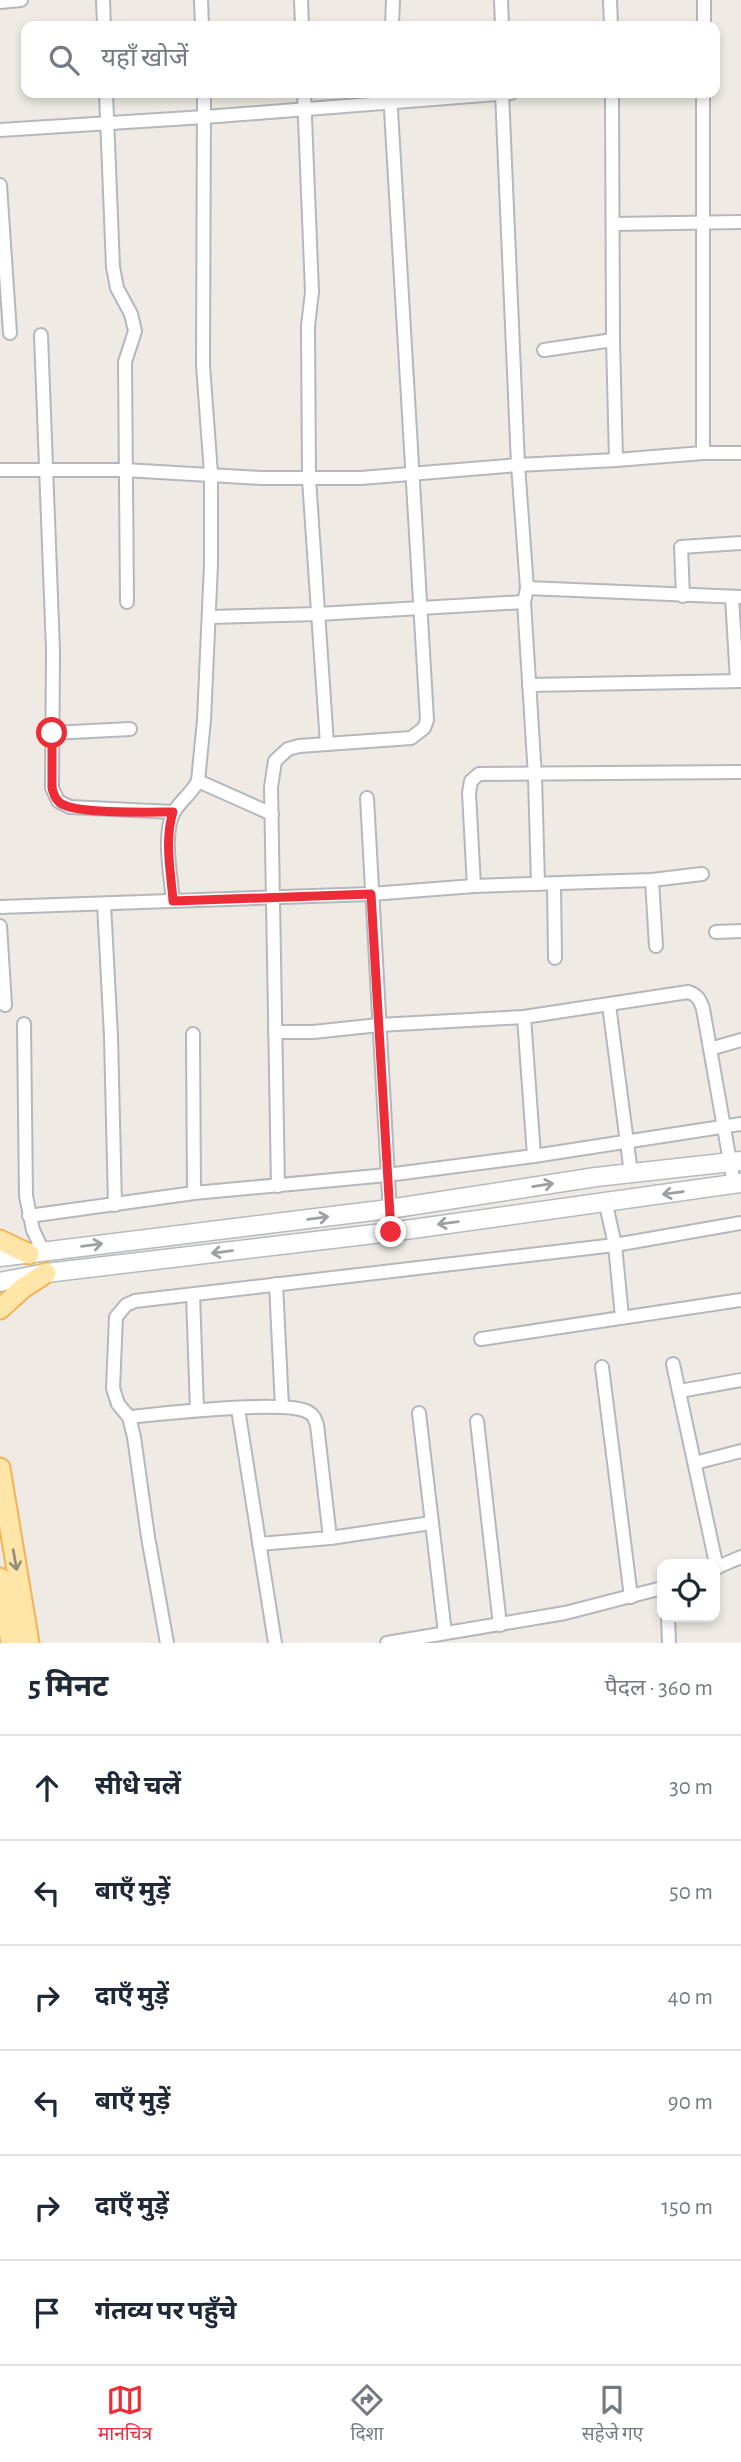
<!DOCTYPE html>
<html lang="hi">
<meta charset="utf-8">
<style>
body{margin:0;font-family:"Alegreya Sans","Noto Sans Devanagari",sans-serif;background:#f2f2f3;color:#1f2937}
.controls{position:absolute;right:21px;bottom:21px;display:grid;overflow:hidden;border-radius:14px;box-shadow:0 4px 10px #0003}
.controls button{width:63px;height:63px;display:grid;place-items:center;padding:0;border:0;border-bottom:2px solid #e0e1e3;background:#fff;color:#1f2937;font:35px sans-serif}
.stop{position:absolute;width:21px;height:21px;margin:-16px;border:5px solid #ed2c37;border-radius:50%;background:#fff}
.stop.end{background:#ed2c37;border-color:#fff;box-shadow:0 2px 7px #0008}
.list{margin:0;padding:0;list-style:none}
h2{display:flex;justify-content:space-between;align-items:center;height:91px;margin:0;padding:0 28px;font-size:30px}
h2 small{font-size:23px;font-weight:400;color:#747a83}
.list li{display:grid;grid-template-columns:46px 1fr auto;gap:21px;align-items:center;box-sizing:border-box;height:105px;padding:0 28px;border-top:2px solid #e0e1e3}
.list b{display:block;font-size:26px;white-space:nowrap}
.list em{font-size:23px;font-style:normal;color:#747a83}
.icon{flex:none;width:38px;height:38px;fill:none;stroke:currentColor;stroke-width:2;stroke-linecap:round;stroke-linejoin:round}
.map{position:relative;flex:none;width:741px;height:1643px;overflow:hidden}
.search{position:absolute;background:#fff;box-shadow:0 4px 10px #0003;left:21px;right:21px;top:21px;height:77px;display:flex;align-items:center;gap:18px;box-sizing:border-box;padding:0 24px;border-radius:14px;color:#747a83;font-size:26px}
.sheet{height:721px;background:#fff}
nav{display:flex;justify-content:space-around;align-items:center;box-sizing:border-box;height:98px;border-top:2px solid #e0e1e3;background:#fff;font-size:19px;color:#747a83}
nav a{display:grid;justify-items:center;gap:4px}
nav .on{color:#ed2c37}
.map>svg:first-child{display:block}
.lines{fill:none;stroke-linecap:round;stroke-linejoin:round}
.minor-casing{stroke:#b4b7bb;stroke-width:16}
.secondary-casing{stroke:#b5babe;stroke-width:21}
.primary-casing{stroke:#f4b357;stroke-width:23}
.minor{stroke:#fff;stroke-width:12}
.secondary{stroke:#fff;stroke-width:18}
.primary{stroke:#ffe5a8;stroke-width:19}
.oneway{stroke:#9da0a3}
.oneway2{stroke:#958f7c}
.route{stroke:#ed2c37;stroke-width:9}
</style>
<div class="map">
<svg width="741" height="1643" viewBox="0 0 741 1643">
<rect width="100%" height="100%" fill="#efebe4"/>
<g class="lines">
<defs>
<g id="minor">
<path d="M 103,0 L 104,26"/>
<path d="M 201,0 L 202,26"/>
<path d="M 301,0 L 302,26"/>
<path d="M 501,0 L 502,26"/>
<path d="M 610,0 L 611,26"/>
<path d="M 0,2 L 21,0"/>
<path d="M 392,26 L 393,0"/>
<path d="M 704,26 L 704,0"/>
<path d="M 106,93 L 113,267 L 117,288 L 131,314 L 135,331 L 125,362 L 127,602"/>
<path d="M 304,93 L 312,292 L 308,326 L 309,479 L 327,744"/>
<path d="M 502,93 L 518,465 L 527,588 L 524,602 L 535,776 L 538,884"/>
<path d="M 612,93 L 613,340 L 616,460"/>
<path d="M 0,130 L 205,117 L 511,93"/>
<path d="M 0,185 L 10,333"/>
<path d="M 613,224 L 741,222"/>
<path d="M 41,335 L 53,650 L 52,788 L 58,801 L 70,807 L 173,812"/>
<path d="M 544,350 L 613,340"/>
<path d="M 703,453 L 703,93"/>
<path d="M 0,470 L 125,470 L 261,478 L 361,478 L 518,465 L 616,460 L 703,453 L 741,453"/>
<path d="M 527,588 L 741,597"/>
<path d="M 683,596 L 681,547 L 741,543"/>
<path d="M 732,597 L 737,681"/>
<path d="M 210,617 L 318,614 L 524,602"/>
<path d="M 529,685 L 741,681"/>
<path d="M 52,733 L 130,729"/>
<path d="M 198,781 L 272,814"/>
<path d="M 367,798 L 391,1232"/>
<path d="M 652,880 L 656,946"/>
<path d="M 554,884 L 555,958"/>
<path d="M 474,886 L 469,793 L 471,781 L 479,774 L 741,772"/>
<path d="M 173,901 C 171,877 162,833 174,812 C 181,800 192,793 198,781 L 204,720 L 211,564 L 211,474 L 203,365 L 204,93"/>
<path d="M 104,904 L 111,1036 L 115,1205"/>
<path d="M 0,907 L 371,894 L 474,886 L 652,880 L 702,874"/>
<path d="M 0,926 L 5,1005"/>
<path d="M 716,932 L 741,931"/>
<path d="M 609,1005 L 631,1173"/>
<path d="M 524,1017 L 534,1156"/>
<path d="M 24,1024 L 26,1196 L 33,1230 L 43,1251"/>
<path d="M 275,1032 L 313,1032 L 379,1025 L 524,1017 L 688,992 C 698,995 700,1000 703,1009 L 734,1184"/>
<path d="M 193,1034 L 194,1193"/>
<path d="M 710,1049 L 741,1040"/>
<path d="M 278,1186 L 271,787 L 275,761 L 288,749 L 299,746 L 411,738 L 424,728 L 427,720 L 390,93"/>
<path d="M 605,1200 L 615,1245 L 622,1317"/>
<path d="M 29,1216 L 194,1193 L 387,1175 L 534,1156 L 741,1124"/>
<path d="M 276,1284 L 282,1407"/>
<path d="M 193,1295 L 197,1410"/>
<path d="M 481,1339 L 741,1300"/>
<path d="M 673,1364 L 717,1568"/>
<path d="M 602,1367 L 631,1597"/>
<path d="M 680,1391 L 741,1380"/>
<path d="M 238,1409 L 275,1643"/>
<path d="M 419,1413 L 445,1633"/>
<path d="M 129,1417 C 160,1414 285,1399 308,1412 C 314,1415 315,1419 317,1425 L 330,1538"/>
<path d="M 477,1421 L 500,1625"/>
<path d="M 695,1463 L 741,1451"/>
<path d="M 259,1544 L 330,1538 L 431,1523"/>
<path d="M 715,1568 L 741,1557"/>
<path d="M 668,1617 L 669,1643"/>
<path d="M 167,1643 L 148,1537 L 134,1437 L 129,1417 L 118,1404 L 113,1388 L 116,1317 L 126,1305 L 135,1301 L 615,1245 L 741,1223"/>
<path d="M 387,1643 L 565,1613 L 662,1588"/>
</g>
<g id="secondary">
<path d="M 0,1257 L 389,1209 L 596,1177 L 741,1161"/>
<path d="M 0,1282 L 46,1273 L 391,1232 L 741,1183"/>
</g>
<g id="primary">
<path d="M 0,1240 L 29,1254"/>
<path d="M 0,1309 L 23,1288 L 46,1273"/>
<path d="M 0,1468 L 29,1643"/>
<path d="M 0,1578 L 11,1643"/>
</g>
</defs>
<use href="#minor" class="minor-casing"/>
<use href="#secondary" class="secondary-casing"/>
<use href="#primary" class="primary-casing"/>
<use href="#minor" class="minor"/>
<use href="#secondary" class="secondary"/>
<use href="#primary" class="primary"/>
</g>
<defs><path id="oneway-shaft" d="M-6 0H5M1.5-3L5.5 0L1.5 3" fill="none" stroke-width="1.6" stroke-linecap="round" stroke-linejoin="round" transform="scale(1.75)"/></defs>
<g class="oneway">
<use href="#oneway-shaft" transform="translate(543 1185) rotate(-9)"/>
<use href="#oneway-shaft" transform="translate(673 1193) rotate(172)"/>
<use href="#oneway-shaft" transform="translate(318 1218) rotate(-7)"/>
<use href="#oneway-shaft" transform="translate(448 1223) rotate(172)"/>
<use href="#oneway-shaft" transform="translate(92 1245) rotate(-7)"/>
<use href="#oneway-shaft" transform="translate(222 1252) rotate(173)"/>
</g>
<use class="oneway2" href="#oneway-shaft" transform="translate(15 1560) rotate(80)"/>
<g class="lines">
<path class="route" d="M 52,733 L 52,788 C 54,795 56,802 64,805 C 82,814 150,812 173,812 C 164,841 171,872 173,901 L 371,894 L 391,1232"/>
</g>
</svg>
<div class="controls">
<button><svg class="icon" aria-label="locate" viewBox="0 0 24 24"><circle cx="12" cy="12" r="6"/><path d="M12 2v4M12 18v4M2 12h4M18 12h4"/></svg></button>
</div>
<div class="stop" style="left:52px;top:733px"></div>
<div class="stop end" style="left:391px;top:1232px"></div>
<div class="search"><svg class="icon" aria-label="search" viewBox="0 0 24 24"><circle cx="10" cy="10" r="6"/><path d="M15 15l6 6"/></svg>यहाँ खोजें</div>
</div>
<section class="sheet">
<h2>5 मिनट<small>पैदल · 360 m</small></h2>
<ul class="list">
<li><svg class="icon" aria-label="ahead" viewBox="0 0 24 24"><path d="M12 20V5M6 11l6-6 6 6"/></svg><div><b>सीधे चलें</b></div><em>30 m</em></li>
<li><svg class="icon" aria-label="left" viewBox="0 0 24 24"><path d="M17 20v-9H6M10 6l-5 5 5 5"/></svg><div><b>बाएँ मुड़ें</b></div><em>50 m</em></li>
<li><svg class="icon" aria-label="right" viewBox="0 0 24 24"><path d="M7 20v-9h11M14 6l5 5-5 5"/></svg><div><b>दाएँ मुड़ें</b></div><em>40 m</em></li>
<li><svg class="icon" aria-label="left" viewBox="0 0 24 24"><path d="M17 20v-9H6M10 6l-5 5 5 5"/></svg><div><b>बाएँ मुड़ें</b></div><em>90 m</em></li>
<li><svg class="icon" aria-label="right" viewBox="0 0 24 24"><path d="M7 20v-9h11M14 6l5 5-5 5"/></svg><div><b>दाएँ मुड़ें</b></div><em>150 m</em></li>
<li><svg class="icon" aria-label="arrive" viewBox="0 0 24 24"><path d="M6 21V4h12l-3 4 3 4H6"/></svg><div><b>गंतव्य पर पहुँचे</b></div></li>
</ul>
</section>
<nav>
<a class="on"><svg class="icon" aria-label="map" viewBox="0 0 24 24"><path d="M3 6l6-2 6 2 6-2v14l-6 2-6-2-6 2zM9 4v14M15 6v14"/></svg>मानचित्र</a>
<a><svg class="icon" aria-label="directions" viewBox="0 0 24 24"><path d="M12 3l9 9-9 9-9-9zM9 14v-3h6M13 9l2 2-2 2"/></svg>दिशा</a>
<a><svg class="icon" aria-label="saved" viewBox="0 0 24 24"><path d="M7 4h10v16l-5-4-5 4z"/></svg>सहेजे गए</a>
</nav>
